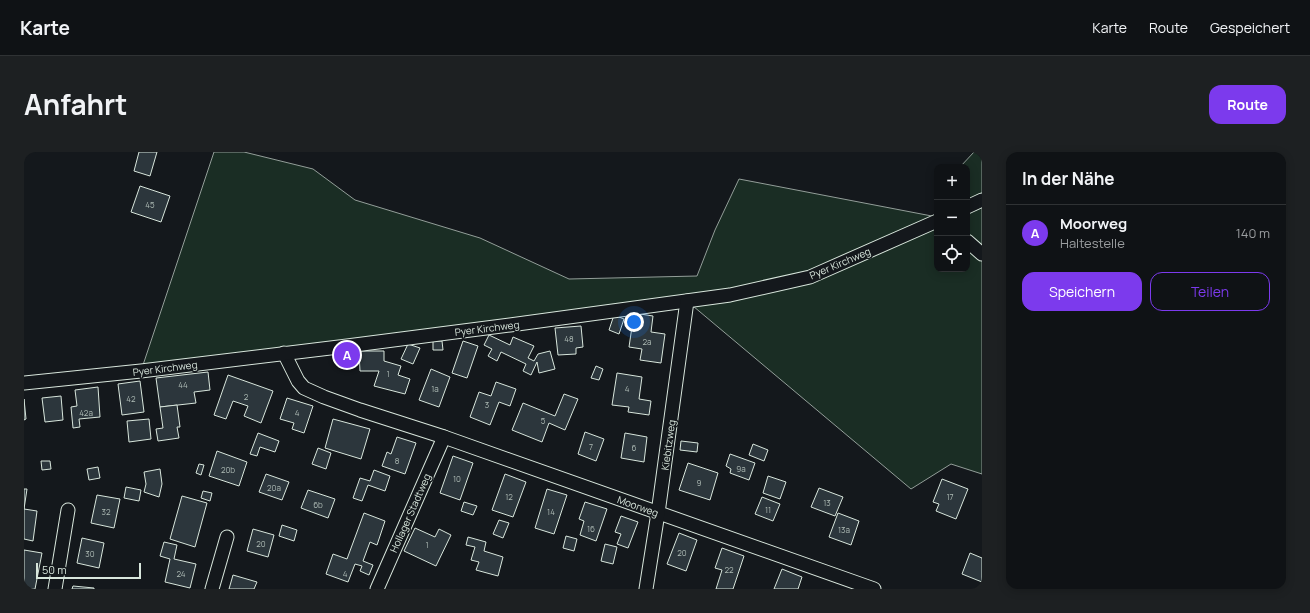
<!DOCTYPE html>
<html lang="de">
<meta charset="utf-8">
<style>
body{margin:0;font-family:Manrope,sans-serif;background:#1d2022;color:#f1f3f6}
.controls{position:absolute;right:12px;top:12px;display:grid;overflow:hidden;border-radius:8px;box-shadow:0 2px 10px #0003}
.controls button{width:36px;height:36px;display:grid;place-items:center;padding:0;border:0;border-bottom:1px solid #2f3234;background:#0f1215;color:#f1f3f6;font:20px sans-serif}
.scale{position:absolute;left:12px;bottom:10px;width:105px;box-sizing:border-box;padding-left:4px;border:2px solid #d8e6dc;border-top:0;font-size:11px;line-height:14px;white-space:nowrap;color:#d8e6dc;-webkit-text-stroke:3px #14181c;paint-order:stroke}
.you{position:absolute;left:610px;top:170px;width:14px;height:14px;margin:-10px;border:3px solid #fff;border-radius:50%;background:#1a73e8;box-shadow:0 0 0 6px #1a73e833}
.badge{display:grid;place-items:center;width:26px;height:26px;border-radius:50%;background:#7c3aed;color:#fff;font-size:13px;font-weight:700}
.pin{position:absolute;translate:-50% -50%;border:2px solid #fff;box-shadow:0 1px 4px #0006}
.list{margin:0;padding:0;list-style:none}
h2{display:flex;justify-content:space-between;align-items:center;height:52px;margin:0;padding:0 16px;font-size:17px}
h2 small{font-size:13px;font-weight:400;color:#9b9ea0}
.list li{display:grid;grid-template-columns:26px 1fr auto;gap:12px;align-items:center;box-sizing:border-box;height:56px;padding:0 16px;border-top:1px solid #2f3234}
.list b{display:block;font-size:15px;white-space:nowrap}
.list p{margin:0;font-size:13px;white-space:nowrap;color:#9b9ea0}
.list em{font-size:13px;font-style:normal;color:#9b9ea0}
.actions{display:flex;gap:8px;padding:12px 16px}
.actions a{flex:1;padding:9px 0;border:1px solid #7c3aed;border-radius:12px;text-align:center;font-size:14px;color:#7c3aed}
.actions .main{background:#7c3aed;color:#fff}
.icon{flex:none;width:22px;height:22px;fill:none;stroke:currentColor;stroke-width:2;stroke-linecap:round;stroke-linejoin:round}
.map{position:relative;flex:none;width:958px;height:437px;overflow:hidden;border-radius:12px}
header{display:flex;align-items:center;gap:24px;box-sizing:border-box;height:56px;padding:0 20px;background:#0f1215;border-bottom:1px solid #2f3234}
header strong{font-size:19px}
nav{display:flex;gap:22px;margin-inline-start:auto;font-size:14px}
.intro{display:flex;align-items:center;justify-content:space-between;box-sizing:border-box;height:96px;padding:0 24px}
h1{margin:0;font-size:28px}
.button{padding:10px 18px;border-radius:12px;background:#7c3aed;color:#fff;font-size:14px;font-weight:700}
main{display:flex;gap:24px;padding:0 24px}
aside{flex:1;background:#0f1215;border-radius:12px;box-shadow:0 2px 10px #0003}
.map>svg:first-child{display:block}
.green{fill:#1a2d24;stroke:#939e99}
.building{fill:#2c363c;stroke:#d8e6dc}
.lines{fill:none;stroke-linecap:round;stroke-linejoin:round}
.street-casing{stroke:#d8e6dc;stroke-width:15}
.street{stroke:#14181c;stroke-width:13}
.labels{text-anchor:middle;dominant-baseline:central;stroke-width:3;stroke-linejoin:round;paint-order:stroke}
.number-label{font-size:8px;fill:#adbab4}
.street-label{font-size:10px;fill:#d8e6dc;stroke:#14181c}
</style>
<header>
<strong>Karte</strong>
<nav><a>Karte</a><a>Route</a><a>Gespeichert</a></nav>
</header>
<div class="intro"><h1>Anfahrt</h1><a class="button">Route</a></div>
<main>
<div class="map">
<svg width="958" height="437" viewBox="0 0 958 437">
<rect width="100%" height="100%" fill="#14181c"/>
<path class="green" d="M 190,0 L 220,0 L 289,17 L 331,48 L 456,86 L 545,127 L 673,124 L 691,78 L 715,27 L 913,65 L 913,117 L 943,117 L 943,15 L 936,15 L 950,0 L 958,0 L 958,322 L 927,312 L 887,337 L 663,149 L 117,219 Z"/>
<g class="building">
<path d="M 115,0 L 133,0 L 126,24 L 110,19 Z"/>
<path d="M 116,34 L 146,44 L 137,70 L 107,60 Z"/>
<path d="M 610,161 L 629,164 L 627,180 L 641,182 L 637,211 L 616,208 L 618,197 L 605,195 Z"/>
<path d="M 590,163 L 600,167 L 595,182 L 585,178 Z"/>
<path d="M 557,174 L 559,195 L 552,196 L 552,202 L 534,203 L 531,176 Z"/>
<path d="M 465,183 L 486,193 L 489,185 L 510,194 L 504,206 L 510,209 L 514,202 L 526,199 L 531,217 L 515,221 L 513,210 L 507,223 L 499,219 L 502,212 L 477,200 L 473,209 L 464,204 L 468,197 L 460,193 Z"/>
<path d="M 409,189 L 418,189 L 419,198 L 409,198 Z"/>
<path d="M 439,189 L 454,194 L 443,226 L 428,221 Z"/>
<path d="M 384,192 L 396,196 L 389,212 L 377,207 Z"/>
<path d="M 335,199 L 360,199 L 360,209 L 377,214 L 374,223 L 386,227 L 381,242 L 350,234 L 355,219 L 336,219 Z"/>
<path d="M 572,214 L 579,217 L 575,228 L 567,226 Z"/>
<path d="M 407,217 L 426,225 L 415,255 L 395,248 Z"/>
<path d="M 184,220 L 186,238 L 170,240 L 172,251 L 136,255 L 132,226 Z"/>
<path d="M 593,221 L 618,225 L 615,247 L 627,249 L 625,263 L 604,260 L 605,255 L 588,253 Z"/>
<path d="M 204,223 L 249,239 L 237,271 L 220,264 L 224,254 L 209,249 L 202,267 L 190,263 Z"/>
<path d="M 116,229 L 120,260 L 98,263 L 94,232 Z"/>
<path d="M 472,230 L 492,237 L 486,254 L 475,250 L 466,273 L 446,265 L 455,240 L 467,244 Z"/>
<path d="M 74,235 L 76,265 L 55,267 L 56,275 L 49,276 L 47,255 L 53,254 L 51,238 Z"/>
<path d="M 540,242 L 554,247 L 541,278 L 525,271 L 518,290 L 488,278 L 499,251 L 531,264 Z"/>
<path d="M 37,244 L 39,268 L 21,270 L 18,246 Z"/>
<path d="M 263,246 L 289,254 L 280,281 L 268,277 L 270,271 L 256,267 Z"/>
<path d="M 0,247 L 2,267 L 0,268 Z"/>
<path d="M 153,253 L 156,275 L 153,275 L 155,286 L 134,289 L 132,277 L 139,276 L 136,255 Z"/>
<path d="M 125,267 L 127,287 L 105,290 L 103,269 Z"/>
<path d="M 309,267 L 346,277 L 337,307 L 301,296 Z"/>
<path d="M 561,280 L 580,287 L 572,309 L 554,302 Z"/>
<path d="M 234,281 L 255,289 L 251,300 L 236,295 L 233,304 L 226,302 Z"/>
<path d="M 601,281 L 623,285 L 620,310 L 597,306 Z"/>
<path d="M 373,285 L 392,291 L 381,322 L 358,314 L 363,300 L 367,302 Z"/>
<path d="M 657,289 L 674,291 L 673,300 L 656,298 Z"/>
<path d="M 729,292 L 744,298 L 740,309 L 725,303 Z"/>
<path d="M 294,296 L 307,301 L 302,317 L 288,312 Z"/>
<path d="M 193,299 L 223,310 L 215,334 L 185,324 Z"/>
<path d="M 706,302 L 731,311 L 725,328 L 706,321 L 707,317 L 702,314 Z"/>
<path d="M 429,304 L 449,311 L 436,348 L 416,341 Z"/>
<path d="M 17,309 L 26,309 L 27,317 L 18,318 Z"/>
<path d="M 664,311 L 694,321 L 686,348 L 655,338 Z"/>
<path d="M 175,312 L 180,313 L 177,323 L 172,321 Z"/>
<path d="M 74,315 L 76,326 L 65,328 L 63,317 Z"/>
<path d="M 136,317 L 138,332 L 135,345 L 120,340 L 122,332 L 120,320 Z"/>
<path d="M 350,318 L 366,324 L 361,339 L 344,333 L 338,349 L 329,346 L 336,326 L 346,329 Z"/>
<path d="M 242,322 L 265,330 L 258,348 L 235,340 Z"/>
<path d="M 481,322 L 502,330 L 489,365 L 468,358 Z"/>
<path d="M 744,324 L 762,330 L 756,347 L 739,341 Z"/>
<path d="M 918,327 L 944,337 L 932,367 L 912,359 L 915,352 L 909,350 Z"/>
<path d="M 102,335 L 117,338 L 115,349 L 100,346 Z"/>
<path d="M 795,336 L 819,345 L 811,364 L 787,355 Z"/>
<path d="M 0,337 L 3,337 L 0,357 L 13,359 L 9,389 L 0,387 Z"/>
<path d="M 523,337 L 543,343 L 530,382 L 511,376 Z"/>
<path d="M 284,338 L 311,347 L 304,366 L 277,356 Z"/>
<path d="M 179,339 L 188,341 L 186,349 L 177,346 Z"/>
<path d="M 73,343 L 96,347 L 90,376 L 67,371 Z"/>
<path d="M 158,344 L 183,351 L 171,395 L 146,387 Z"/>
<path d="M 738,345 L 756,352 L 749,369 L 731,362 Z"/>
<path d="M 440,350 L 453,354 L 449,363 L 437,359 Z"/>
<path d="M 561,350 L 583,357 L 572,389 L 556,383 L 560,369 L 555,367 Z"/>
<path d="M 340,361 L 361,369 L 353,393 L 346,390 L 339,409 L 349,413 L 345,423 L 336,419 L 338,414 L 331,412 L 324,430 L 302,422 L 309,402 L 323,407 Z"/>
<path d="M 814,361 L 835,369 L 827,393 L 805,385 Z"/>
<path d="M 597,364 L 614,370 L 604,396 L 593,392 L 597,382 L 591,380 Z"/>
<path d="M 475,368 L 485,371 L 479,386 L 469,382 Z"/>
<path d="M 258,373 L 273,378 L 270,389 L 255,384 Z"/>
<path d="M 391,376 L 411,385 L 415,377 L 427,383 L 412,414 L 380,399 Z"/>
<path d="M 229,377 L 250,383 L 244,405 L 223,399 Z"/>
<path d="M 655,381 L 673,388 L 662,419 L 643,412 Z"/>
<path d="M 542,384 L 553,387 L 550,399 L 539,396 Z"/>
<path d="M 444,385 L 462,390 L 460,399 L 479,405 L 474,424 L 452,418 L 455,410 L 447,408 L 451,395 L 442,393 Z"/>
<path d="M 58,386 L 80,391 L 75,416 L 53,411 Z"/>
<path d="M 140,390 L 153,393 L 150,407 L 172,412 L 166,436 L 141,430 L 146,407 L 136,404 Z"/>
<path d="M 581,392 L 593,395 L 589,412 L 577,409 Z"/>
<path d="M 698,396 L 720,404 L 709,437 L 692,437 L 698,418 L 691,416 Z"/>
<path d="M 0,398 L 18,401 L 11,437 L 0,437 Z"/>
<path d="M 946,401 L 958,406 L 958,430 L 938,422 Z"/>
<path d="M 758,417 L 778,425 L 774,437 L 750,437 Z"/>
<path d="M 209,423 L 233,430 L 230,437 L 205,437 Z"/>
<path d="M 49,434 L 70,436 L 70,437 L 48,437 Z"/>
</g>
<g class="lines">
<defs>
<g id="street">
<path d="M 943,55 L 958,48"/>
<path d="M 943,89 L 958,102"/>
<path d="M 260,201 L 274,229 L 280,236 L 300,245 L 336,258 L 420,285 L 850,437"/>
<path d="M 0,231 L 117,219 L 323,194 L 486,173 L 706,143 L 786,125 L 913,69"/>
<path d="M 31,437 L 44,358"/>
<path d="M 188,437 L 203,385"/>
<path d="M 353,437 L 420,285"/>
<path d="M 622,437 L 634,361 L 663,149"/>
</g>
</defs>
<use href="#street" class="street-casing"/>
<use href="#street" class="street"/>
</g>
<g class="labels">
<g class="number-label">
<text x="126" y="52">45</text>
<text x="545" y="186">48</text>
<text x="623" y="189">2a</text>
<text x="364" y="221">1</text>
<text x="159" y="232">44</text>
<text x="411" y="236">1a</text>
<text x="603" y="236">4</text>
<text x="222" y="244">2</text>
<text x="107" y="246">42</text>
<text x="463" y="252">3</text>
<text x="62" y="260">42a</text>
<text x="273" y="260">4</text>
<text x="519" y="268">5</text>
<text x="567" y="294">7</text>
<text x="610" y="295">6</text>
<text x="373" y="308">8</text>
<text x="717" y="316">9a</text>
<text x="204" y="317">20b</text>
<text x="433" y="326">10</text>
<text x="675" y="330">9</text>
<text x="250" y="335">20a</text>
<text x="485" y="344">12</text>
<text x="926" y="344">17</text>
<text x="803" y="350">13</text>
<text x="294" y="352">6b</text>
<text x="744" y="357">11</text>
<text x="82" y="359">32</text>
<text x="527" y="359">14</text>
<text x="567" y="376">16</text>
<text x="820" y="377">13a</text>
<text x="237" y="391">20</text>
<text x="403" y="392">1</text>
<text x="658" y="400">20</text>
<text x="66" y="401">30</text>
<text x="705" y="417">22</text>
<text x="157" y="421">24</text>
<text x="321" y="421">4</text>
</g>
<g class="street-label">
<text transform="translate(816 111) rotate(-23)">Pyer Kirchweg</text>
<text transform="translate(463 176) rotate(-7)">Pyer Kirchweg</text>
<text transform="translate(141 216) rotate(-7)">Pyer Kirchweg</text>
<text transform="translate(644 293) rotate(-82)">Kiebitzweg</text>
<text transform="translate(614 354) rotate(20)">Moorweg</text>
<text transform="translate(386 361) rotate(-66)">Hollager Stadtweg</text>
</g>
</g>
</svg>
<div class="controls">
<button>+</button>
<button>−</button>
<button><svg class="icon" aria-label="locate" viewBox="0 0 24 24"><circle cx="12" cy="12" r="6"/><path d="M12 2v4M12 18v4M2 12h4M18 12h4"/></svg></button>
</div>
<div class="scale">50 m</div>
<div class="you"></div>
<div class="pin badge" style="left:323px;top:203px">A</div>
</div>
<aside>
<h2>In der Nähe<small></small></h2>
<ul class="list">
<li><span class="badge">A</span><div><b>Moorweg</b><p>Haltestelle</p></div><em>140 m</em></li>
</ul>
<div class="actions"><a class="main">Speichern</a><a>Teilen</a></div>
</aside>
</main>
